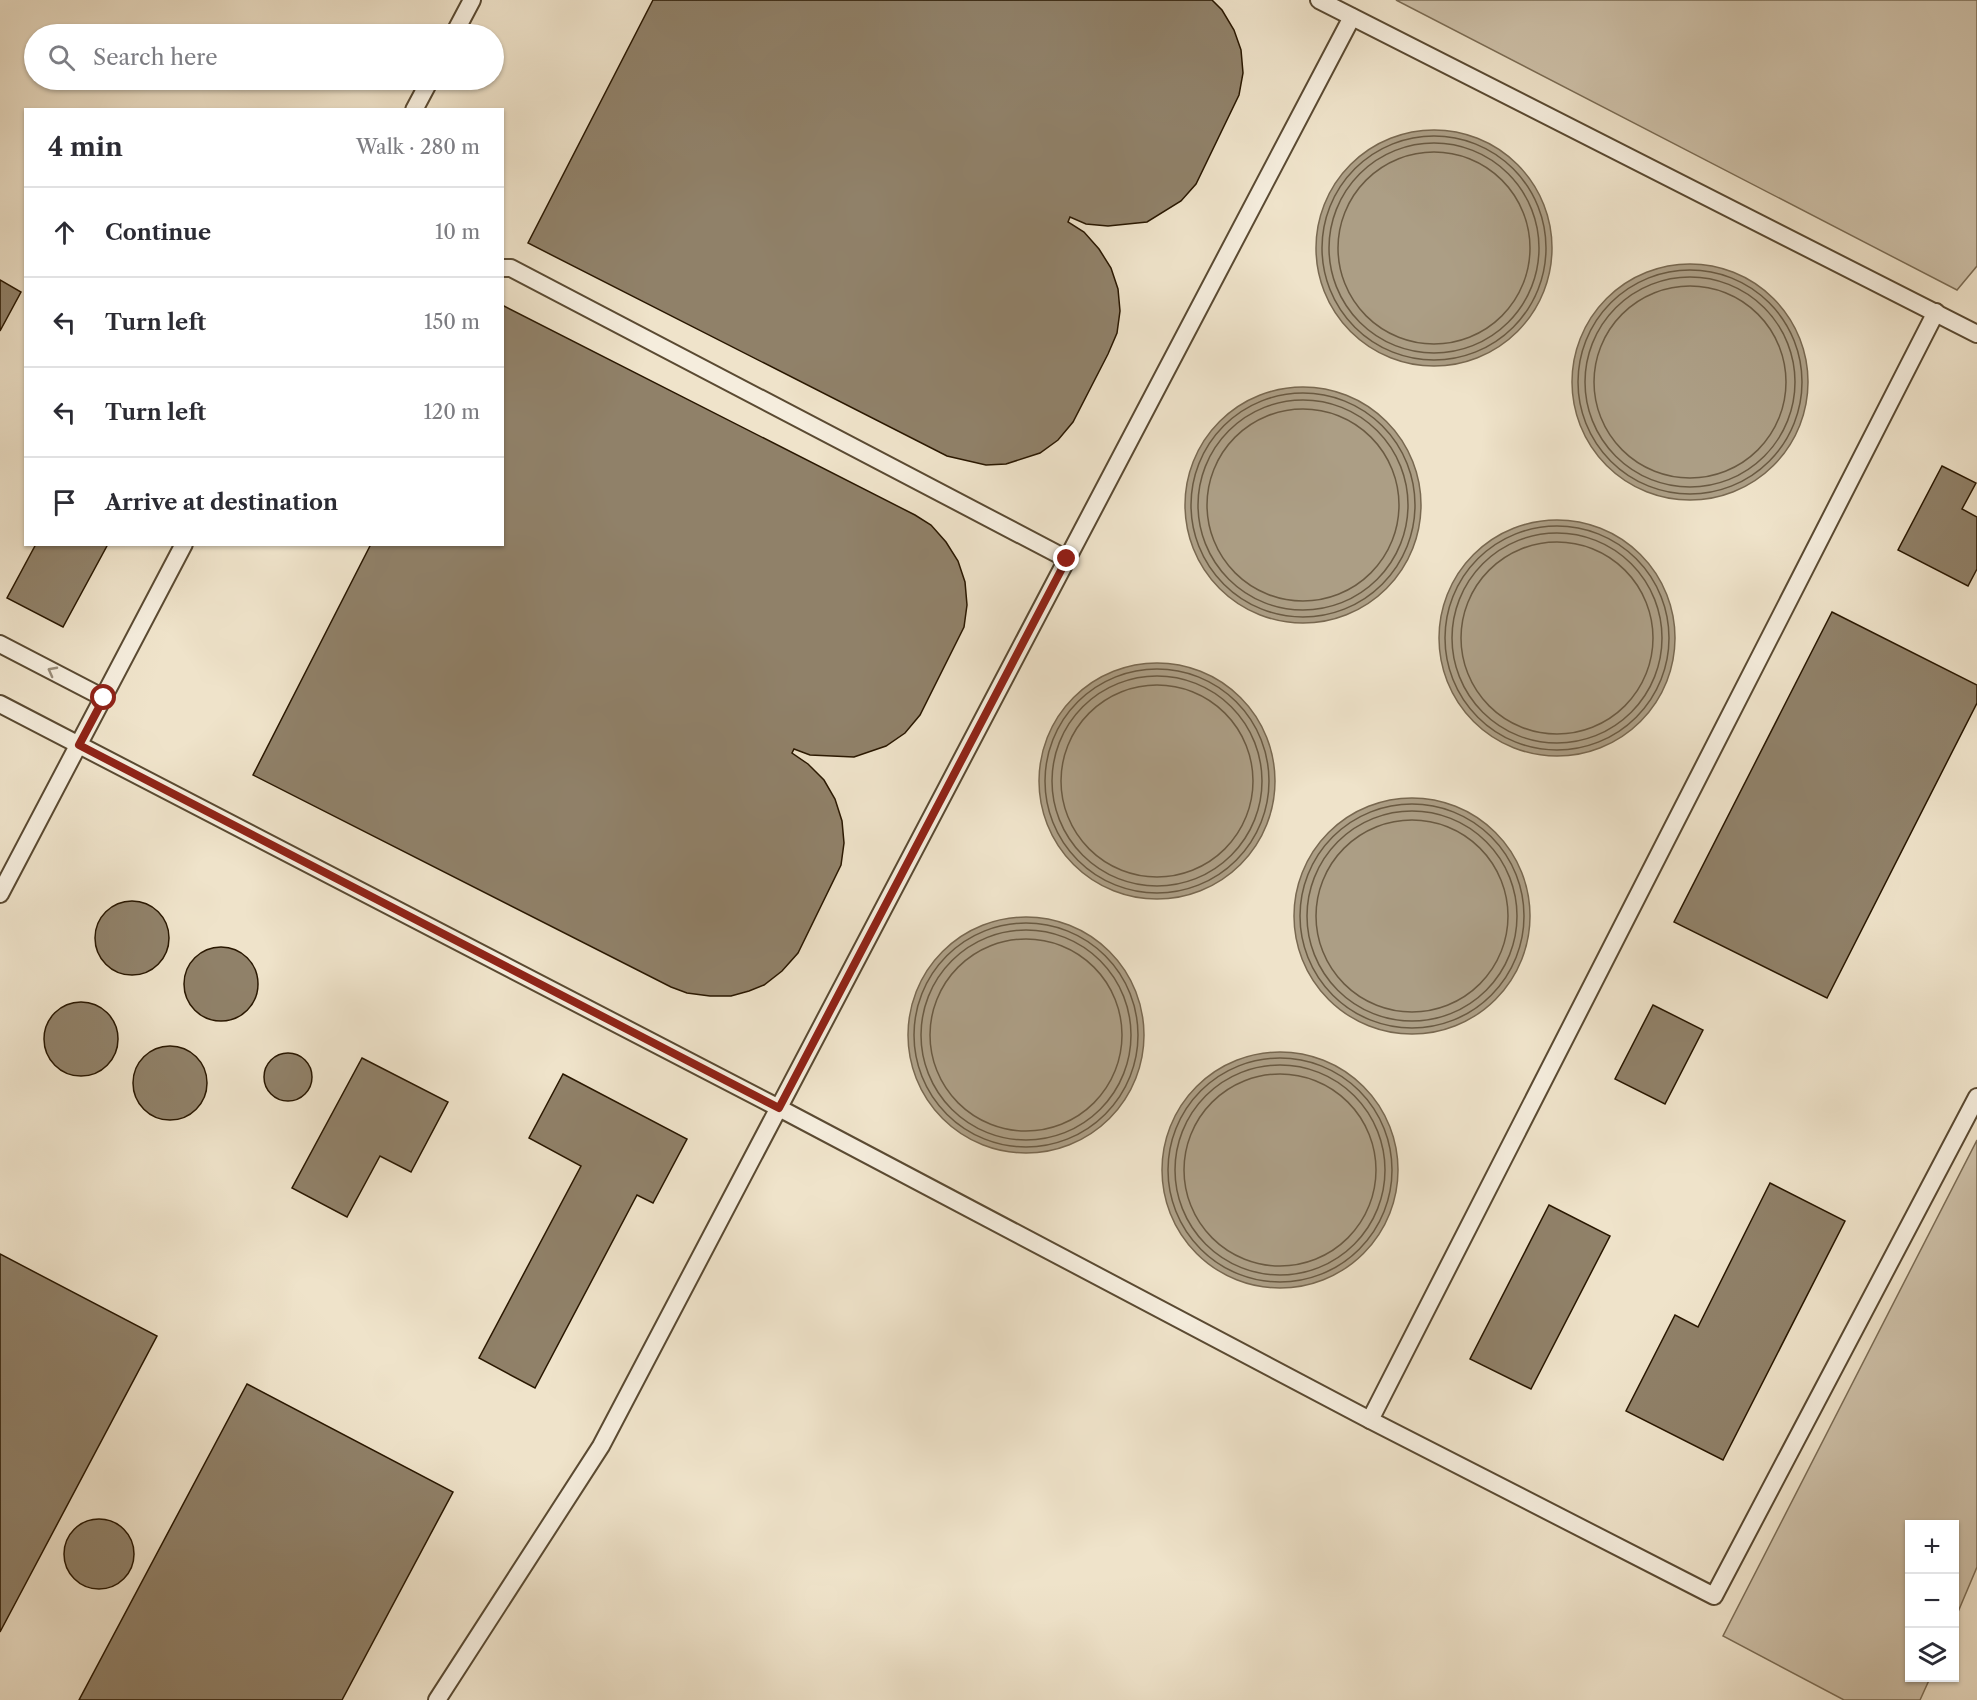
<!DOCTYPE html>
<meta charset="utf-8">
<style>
body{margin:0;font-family:"Libre Caslon Text",serif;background:#f7f7f7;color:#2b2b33}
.controls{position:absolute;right:18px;bottom:18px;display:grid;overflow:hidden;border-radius:0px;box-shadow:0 2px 4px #0004}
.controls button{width:54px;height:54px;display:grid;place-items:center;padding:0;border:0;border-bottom:2px solid #e1e1e2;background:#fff;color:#2b2b33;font:30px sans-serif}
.stop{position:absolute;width:18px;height:18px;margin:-14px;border:4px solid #8f2418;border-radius:50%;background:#fff}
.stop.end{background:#8f2418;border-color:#fff;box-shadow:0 2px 6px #0008}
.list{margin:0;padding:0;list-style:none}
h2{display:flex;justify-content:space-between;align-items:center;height:78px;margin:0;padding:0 24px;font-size:26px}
h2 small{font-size:20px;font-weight:400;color:#7c7c81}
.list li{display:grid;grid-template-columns:39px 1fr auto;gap:18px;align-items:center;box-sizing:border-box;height:90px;padding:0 24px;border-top:2px solid #e1e1e2}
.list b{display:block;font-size:22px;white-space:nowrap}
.list em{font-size:20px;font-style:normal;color:#7c7c81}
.icon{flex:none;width:33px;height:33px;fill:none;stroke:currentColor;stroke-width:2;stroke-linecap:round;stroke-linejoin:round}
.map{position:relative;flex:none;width:1977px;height:1700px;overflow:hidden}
.search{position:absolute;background:#fff;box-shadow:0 2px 4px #0004;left:24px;top:24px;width:480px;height:66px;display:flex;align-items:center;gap:15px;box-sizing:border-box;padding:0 21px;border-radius:33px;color:#7c7c81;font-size:22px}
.panel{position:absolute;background:#fff;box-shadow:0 2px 4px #0004;left:24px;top:108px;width:480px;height:438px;border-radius:0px}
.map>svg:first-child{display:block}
.green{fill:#cdc0a8;stroke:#7b6c54;stroke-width:1.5}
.water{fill:#ac9e85;stroke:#786850;stroke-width:1.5}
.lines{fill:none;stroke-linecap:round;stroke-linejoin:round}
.shore{stroke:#6a5a42;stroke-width:1.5}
.building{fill:#908169;stroke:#291700;stroke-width:1.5}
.lane-casing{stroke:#5a4a32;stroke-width:20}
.lane{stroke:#f5eddd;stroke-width:16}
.oneway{stroke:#998d7a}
.route{stroke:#8f2418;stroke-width:8}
</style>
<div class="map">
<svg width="1977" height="1700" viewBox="0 0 1977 1700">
<rect width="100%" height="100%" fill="#efe3ca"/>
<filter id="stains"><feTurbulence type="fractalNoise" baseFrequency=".00333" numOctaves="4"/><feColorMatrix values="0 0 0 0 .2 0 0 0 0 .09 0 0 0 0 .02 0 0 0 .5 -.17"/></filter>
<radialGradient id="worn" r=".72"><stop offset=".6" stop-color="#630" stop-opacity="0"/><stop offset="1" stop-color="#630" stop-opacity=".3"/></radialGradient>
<g class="green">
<path d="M 1396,0 L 1977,0 L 1977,266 L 1957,290 Z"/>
<path d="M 1977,1140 L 1977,1567 L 1955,1619 L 1954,1524 L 1910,1524 L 1910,1678 L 1930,1678 L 1920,1700 L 1844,1700 L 1723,1636 Z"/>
</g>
<g class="water">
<circle cx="1434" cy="248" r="118"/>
<circle cx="1690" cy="382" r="118"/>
<circle cx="1303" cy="505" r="118"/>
<circle cx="1557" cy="638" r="118"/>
<circle cx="1157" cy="781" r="118"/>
<circle cx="1412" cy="916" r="118"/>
<circle cx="1026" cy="1035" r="118"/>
<circle cx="1280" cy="1170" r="118"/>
</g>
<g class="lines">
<g class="shore">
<circle cx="1434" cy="248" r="112"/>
<circle cx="1434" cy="248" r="105"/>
<circle cx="1434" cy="248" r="96"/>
<circle cx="1690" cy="382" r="112"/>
<circle cx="1690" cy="382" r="105"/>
<circle cx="1690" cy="382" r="96"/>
<circle cx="1303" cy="505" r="112"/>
<circle cx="1303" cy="505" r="105"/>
<circle cx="1303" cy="505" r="96"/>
<circle cx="1557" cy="638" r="112"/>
<circle cx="1557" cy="638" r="105"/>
<circle cx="1557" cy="638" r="96"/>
<circle cx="1157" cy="781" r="112"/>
<circle cx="1157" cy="781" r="105"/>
<circle cx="1157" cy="781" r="96"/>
<circle cx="1412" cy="916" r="112"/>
<circle cx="1412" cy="916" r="105"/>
<circle cx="1412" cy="916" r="96"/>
<circle cx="1026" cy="1035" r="112"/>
<circle cx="1026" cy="1035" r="105"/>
<circle cx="1026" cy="1035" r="96"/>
<circle cx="1280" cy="1170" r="112"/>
<circle cx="1280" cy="1170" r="105"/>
<circle cx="1280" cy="1170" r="96"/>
</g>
</g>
<g class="building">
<path d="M 653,0 L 1212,0 L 1222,10 L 1234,30 L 1241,50 L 1243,73 L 1239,95 L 1196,184 L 1181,201 L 1147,222 L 1108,226 L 1086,224 L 1070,217 L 1068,222 L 1084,232 L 1099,249 L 1111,268 L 1118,289 L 1120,311 L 1117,333 L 1108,354 L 1073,422 L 1058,440 L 1040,453 L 1006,464 L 986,465 L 947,456 L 528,243 Z"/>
<path d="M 0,280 L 21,292 L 0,331 Z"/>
<path d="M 502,305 L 915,515 L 931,525 L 946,542 L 958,561 L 965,582 L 967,605 L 964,627 L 920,715 L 905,733 L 886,746 L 854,757 L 810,755 L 794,749 L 792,753 L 808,764 L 824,780 L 835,799 L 842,821 L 844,843 L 841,865 L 798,953 L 782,971 L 764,985 L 749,991 L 731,996 L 710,996 L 687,993 L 671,987 L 253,775 L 371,544 L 502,544 Z"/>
<path d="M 1942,466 L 1976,483 L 1962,509 L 1977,517 L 1977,569 L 1968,586 L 1898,550 Z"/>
<path d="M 36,544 L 108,544 L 63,627 L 7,598 Z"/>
<path d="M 1832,612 L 1977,685 L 1977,703 L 1827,998 L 1674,922 Z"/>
<circle cx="132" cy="938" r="37"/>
<circle cx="221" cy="984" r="37"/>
<circle cx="81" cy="1039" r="37"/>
<path d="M 1653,1005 L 1703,1030 L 1665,1104 L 1615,1079 Z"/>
<circle cx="170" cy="1083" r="37"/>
<circle cx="288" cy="1077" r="24"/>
<path d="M 362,1058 L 448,1102 L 411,1172 L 380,1156 L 347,1217 L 292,1188 Z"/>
<path d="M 563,1074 L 687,1139 L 653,1203 L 637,1195 L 535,1388 L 479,1358 L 581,1166 L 529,1138 Z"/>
<path d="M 1770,1183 L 1845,1221 L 1723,1460 L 1626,1411 L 1675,1315 L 1698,1327 Z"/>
<path d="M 1549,1205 L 1610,1236 L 1531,1389 L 1470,1359 Z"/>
<path d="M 0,1254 L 157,1336 L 0,1632 Z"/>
<path d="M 247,1384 L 453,1492 L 342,1700 L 79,1700 Z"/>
<circle cx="99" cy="1554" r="35"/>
</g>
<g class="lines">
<defs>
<g id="lane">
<path d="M 1319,0 L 1977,334"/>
<path d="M 454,34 L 472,0"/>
<path d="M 414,110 L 430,80"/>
<path d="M 502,268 L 511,268 L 1067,559"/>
<path d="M 0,644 L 104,698"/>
<path d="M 0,704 L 779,1108 L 1370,1420 L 1714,1596 L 1977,1097"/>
<path d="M 0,894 L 184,544"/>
<path d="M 1370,1420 L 1936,312"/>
<path d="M 437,1700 L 601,1446 L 1352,17"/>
</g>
</defs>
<use href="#lane" class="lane-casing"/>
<use href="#lane" class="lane"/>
</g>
<defs><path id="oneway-chevron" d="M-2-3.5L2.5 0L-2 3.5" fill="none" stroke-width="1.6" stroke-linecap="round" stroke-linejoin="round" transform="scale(1.5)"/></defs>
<use class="oneway" href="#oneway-chevron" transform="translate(52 671) rotate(-152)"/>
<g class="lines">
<path class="route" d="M 104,698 L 79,745 L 779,1108 L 1067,559"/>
</g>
<rect width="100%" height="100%" filter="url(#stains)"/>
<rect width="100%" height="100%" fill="url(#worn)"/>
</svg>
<div class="controls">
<button>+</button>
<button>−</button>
<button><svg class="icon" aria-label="layers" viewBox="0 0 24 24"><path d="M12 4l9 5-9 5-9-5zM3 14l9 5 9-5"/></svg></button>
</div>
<div class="stop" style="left:104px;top:698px"></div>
<div class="stop end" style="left:1067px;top:559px"></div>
<div class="search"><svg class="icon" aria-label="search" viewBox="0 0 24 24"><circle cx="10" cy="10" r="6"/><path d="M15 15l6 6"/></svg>Search here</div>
<section class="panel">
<h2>4 min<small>Walk · 280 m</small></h2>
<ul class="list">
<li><svg class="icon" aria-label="ahead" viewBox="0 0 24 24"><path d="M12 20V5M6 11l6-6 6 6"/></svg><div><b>Continue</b></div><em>10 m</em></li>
<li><svg class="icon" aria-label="left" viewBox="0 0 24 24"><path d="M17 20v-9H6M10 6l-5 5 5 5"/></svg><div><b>Turn left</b></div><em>150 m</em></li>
<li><svg class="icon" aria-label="left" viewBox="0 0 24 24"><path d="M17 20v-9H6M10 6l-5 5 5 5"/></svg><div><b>Turn left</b></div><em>120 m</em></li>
<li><svg class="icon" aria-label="arrive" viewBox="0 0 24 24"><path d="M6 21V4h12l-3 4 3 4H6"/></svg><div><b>Arrive at destination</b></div></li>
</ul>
</section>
</div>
